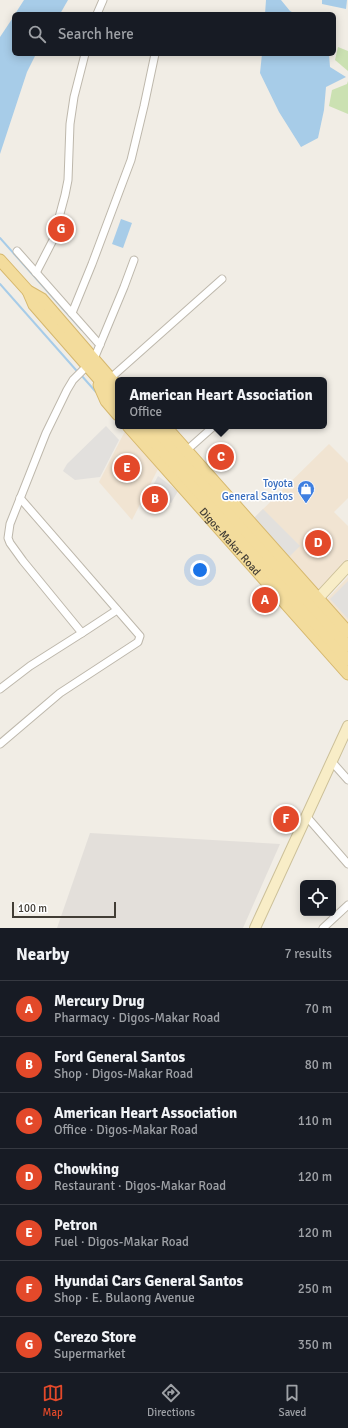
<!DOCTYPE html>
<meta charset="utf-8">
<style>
body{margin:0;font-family:Signika,sans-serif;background:#242831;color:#f1f3f6}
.controls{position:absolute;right:12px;bottom:12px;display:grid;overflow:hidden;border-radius:6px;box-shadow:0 2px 10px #0003}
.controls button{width:36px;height:36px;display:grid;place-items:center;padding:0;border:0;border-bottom:1px solid #363941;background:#171b24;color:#f1f3f6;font:20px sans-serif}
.scale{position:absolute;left:12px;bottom:10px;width:104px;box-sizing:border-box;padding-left:4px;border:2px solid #423d35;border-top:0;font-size:11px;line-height:14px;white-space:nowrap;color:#423d35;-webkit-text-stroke:3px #fff;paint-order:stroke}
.you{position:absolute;left:200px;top:570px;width:14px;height:14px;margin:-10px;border:3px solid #fff;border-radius:50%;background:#1a73e8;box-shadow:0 0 0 6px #1a73e833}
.badge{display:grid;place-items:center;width:26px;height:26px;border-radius:50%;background:#e3492a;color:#fff;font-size:13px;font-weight:700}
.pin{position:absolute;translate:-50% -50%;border:2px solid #fff;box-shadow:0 1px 4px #0006}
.popup{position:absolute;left:115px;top:377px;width:212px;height:52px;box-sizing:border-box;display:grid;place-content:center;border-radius:6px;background:#171b24;filter:drop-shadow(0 1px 3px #0005);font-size:13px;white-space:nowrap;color:#9ea1a6}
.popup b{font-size:15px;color:#f1f3f6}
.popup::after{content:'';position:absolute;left:50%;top:100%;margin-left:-8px;border:8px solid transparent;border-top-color:#171b24}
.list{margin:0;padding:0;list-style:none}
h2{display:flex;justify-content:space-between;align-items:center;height:52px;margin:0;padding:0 16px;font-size:17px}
h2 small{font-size:13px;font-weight:400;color:#9ea1a6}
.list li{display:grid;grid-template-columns:26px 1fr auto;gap:12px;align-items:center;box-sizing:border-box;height:56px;padding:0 16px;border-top:1px solid #363941}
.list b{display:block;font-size:15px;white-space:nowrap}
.list p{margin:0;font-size:13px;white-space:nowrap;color:#9ea1a6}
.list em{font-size:13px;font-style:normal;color:#9ea1a6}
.icon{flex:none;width:22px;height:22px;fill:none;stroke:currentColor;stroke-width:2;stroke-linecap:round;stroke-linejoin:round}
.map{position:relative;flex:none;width:348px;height:928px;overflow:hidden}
.search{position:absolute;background:#171b24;box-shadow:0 2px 10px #0003;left:12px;right:12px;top:12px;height:44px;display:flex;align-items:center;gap:10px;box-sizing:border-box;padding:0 14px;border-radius:6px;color:#9ea1a6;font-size:15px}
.sheet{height:444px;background:#171b24}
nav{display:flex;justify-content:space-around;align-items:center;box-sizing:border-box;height:56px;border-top:1px solid #363941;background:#171b24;font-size:11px;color:#9ea1a6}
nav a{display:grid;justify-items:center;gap:2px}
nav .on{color:#e3492a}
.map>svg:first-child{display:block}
.commercial{fill:#f1e4d2}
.industrial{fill:#e3dfda}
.green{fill:#cbe1b2}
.parking{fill:#e2e0dd}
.water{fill:#a7cce8}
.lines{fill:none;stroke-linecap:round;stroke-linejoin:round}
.stream{stroke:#a7cce8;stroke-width:2}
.minor-casing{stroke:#beb8ac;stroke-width:9}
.secondary-casing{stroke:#ccc099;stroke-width:12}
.primary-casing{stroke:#d6b86e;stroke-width:13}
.minor{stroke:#fff;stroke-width:7}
.secondary{stroke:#f8edc7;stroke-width:10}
.primary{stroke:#f3dc9c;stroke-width:11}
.labels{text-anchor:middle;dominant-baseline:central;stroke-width:3;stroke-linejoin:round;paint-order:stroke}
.shop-label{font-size:11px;fill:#366cbe;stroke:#fff;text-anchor:end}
.street-label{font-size:11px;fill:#423d35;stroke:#fff}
</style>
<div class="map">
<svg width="348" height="928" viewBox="0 0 348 928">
<rect width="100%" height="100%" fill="#f1ede5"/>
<g class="commercial">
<path d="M 125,431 L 158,469 L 132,520 L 99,482 Z"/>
<path d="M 329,444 L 348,463 L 348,498 L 334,512 L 348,526 L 348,559 L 318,591 L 253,519 Z"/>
<path d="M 348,577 L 348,623 L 327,599 Z"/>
</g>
<path class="industrial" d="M 90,833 L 280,844 L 243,928 L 57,928 Z"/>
<g class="green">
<path d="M 338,47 L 348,51 L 348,71 L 335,60 Z"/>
<path d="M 348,81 L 348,114 L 329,106 L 332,90 L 347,84 Z"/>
</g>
<g class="parking">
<path d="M 106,426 L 119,440 L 100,477 L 75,480 L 63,471 L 67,464 Z"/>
<path d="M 158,476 L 178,491 L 171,503 L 149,493 Z"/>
<path d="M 263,509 L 300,546 L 288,558 L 253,519 Z"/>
<path d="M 348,581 L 348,619 L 330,599 Z"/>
</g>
<g class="water">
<path d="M 24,0 L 68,0 L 60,14 L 15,14 Z"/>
<path d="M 266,0 L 281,0 L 290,11 L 296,14 L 265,14 Z"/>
<path d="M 322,0 L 347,0 L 346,9 L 322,4 Z"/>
<path d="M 14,16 L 14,54 L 36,54 L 27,72 L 0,154 L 0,37 Z"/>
<path d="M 262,54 L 329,54 L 330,67 L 346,77 L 326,87 L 324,110 L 318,138 L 301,147 L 279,112 L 260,73 Z"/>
<path d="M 121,219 L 132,223 L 123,248 L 112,244 Z"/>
</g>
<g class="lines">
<g class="stream">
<path d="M 0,238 L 82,330"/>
<path d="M 0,284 L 76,370"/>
<path d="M 81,375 L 96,392"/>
</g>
<defs>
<g id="minor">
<path d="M 97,14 L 103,0"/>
<path d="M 17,251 L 100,345"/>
<path d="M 36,273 L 53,240 L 65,195 L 68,180 L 70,124 L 74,97 L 85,54"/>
<path d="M 72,313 L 92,264 L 131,160 L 144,106 L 155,54"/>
<path d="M 94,359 L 124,287 L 134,260"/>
<path d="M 114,375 L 222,279"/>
<path d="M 187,450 L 214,426"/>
<path d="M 82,633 L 117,610"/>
<path d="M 0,689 L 30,666 L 82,633 L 23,561 L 10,543 L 8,538 L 10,524 L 46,433 L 67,390 L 73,380 L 87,366"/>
<path d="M 0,744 L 60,693 L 138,642 L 140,636 L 20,498"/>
<path d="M 332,762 L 348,780"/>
<path d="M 307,817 L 348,864"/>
<path d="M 323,928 L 348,905"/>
</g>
<g id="secondary">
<path d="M 313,604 L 348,566"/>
<path d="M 255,928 L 348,726"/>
</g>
<g id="primary">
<path d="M 0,260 L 28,291 L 42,299 L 118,387"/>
<path d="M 28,291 L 34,305 L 118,401"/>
<path d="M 99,385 L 106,401 L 118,415"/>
<path id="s1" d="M 128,426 L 348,674"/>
<path d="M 140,426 L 348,660"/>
<path d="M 153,426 L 348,646"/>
<path d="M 165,426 L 348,632"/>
</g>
</defs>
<use href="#minor" class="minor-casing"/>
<use href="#secondary" class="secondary-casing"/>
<use href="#primary" class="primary-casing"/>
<use href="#minor" class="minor"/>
<use href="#secondary" class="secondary"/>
<use href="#primary" class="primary"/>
</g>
<defs>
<symbol id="shop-pin" viewBox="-11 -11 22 30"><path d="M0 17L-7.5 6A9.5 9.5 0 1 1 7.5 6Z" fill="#3f7fe0" stroke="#fff"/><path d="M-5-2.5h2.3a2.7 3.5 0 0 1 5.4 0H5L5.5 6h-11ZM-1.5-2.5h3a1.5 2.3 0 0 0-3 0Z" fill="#fff"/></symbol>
</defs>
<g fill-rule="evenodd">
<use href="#shop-pin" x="296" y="479" width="20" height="27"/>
</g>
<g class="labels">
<g class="shop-label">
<text x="293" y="483">Toyota<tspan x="293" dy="13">General Santos</tspan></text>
</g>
<g class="street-label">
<text stroke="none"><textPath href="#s1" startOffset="154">Digos-Makar Road</textPath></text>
</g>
</g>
</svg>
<div class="controls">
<button><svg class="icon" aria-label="locate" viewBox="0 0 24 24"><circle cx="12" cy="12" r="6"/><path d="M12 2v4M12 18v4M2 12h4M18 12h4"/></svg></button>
</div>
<div class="scale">100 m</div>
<div class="you"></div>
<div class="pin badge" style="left:265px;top:600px">A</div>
<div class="pin badge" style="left:155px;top:499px">B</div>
<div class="pin badge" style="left:221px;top:457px">C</div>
<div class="popup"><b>American Heart Association</b>Office</div>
<div class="pin badge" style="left:318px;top:543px">D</div>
<div class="pin badge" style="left:127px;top:468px">E</div>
<div class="pin badge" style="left:286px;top:819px">F</div>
<div class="pin badge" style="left:61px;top:229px">G</div>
<div class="search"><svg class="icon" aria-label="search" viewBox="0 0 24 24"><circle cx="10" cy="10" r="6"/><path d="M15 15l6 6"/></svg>Search here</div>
</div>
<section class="sheet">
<h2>Nearby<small>7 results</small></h2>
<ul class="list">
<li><span class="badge">A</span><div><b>Mercury Drug</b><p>Pharmacy · Digos-Makar Road</p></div><em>70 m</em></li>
<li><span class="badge">B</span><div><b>Ford General Santos</b><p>Shop · Digos-Makar Road</p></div><em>80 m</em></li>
<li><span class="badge">C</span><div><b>American Heart Association</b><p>Office · Digos-Makar Road</p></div><em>110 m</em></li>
<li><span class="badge">D</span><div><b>Chowking</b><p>Restaurant · Digos-Makar Road</p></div><em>120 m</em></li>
<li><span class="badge">E</span><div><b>Petron</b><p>Fuel · Digos-Makar Road</p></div><em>120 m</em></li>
<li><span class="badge">F</span><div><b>Hyundai Cars General Santos</b><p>Shop · E. Bulaong Avenue</p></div><em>250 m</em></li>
<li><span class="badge">G</span><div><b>Cerezo Store</b><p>Supermarket</p></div><em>350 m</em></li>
</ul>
</section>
<nav>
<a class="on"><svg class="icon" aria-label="map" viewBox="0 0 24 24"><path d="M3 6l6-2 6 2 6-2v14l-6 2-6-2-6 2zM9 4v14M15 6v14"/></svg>Map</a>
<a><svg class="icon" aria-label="directions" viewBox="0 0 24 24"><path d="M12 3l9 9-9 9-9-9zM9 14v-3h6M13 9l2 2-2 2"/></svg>Directions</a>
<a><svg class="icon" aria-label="saved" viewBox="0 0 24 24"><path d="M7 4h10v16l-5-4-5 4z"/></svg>Saved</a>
</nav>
